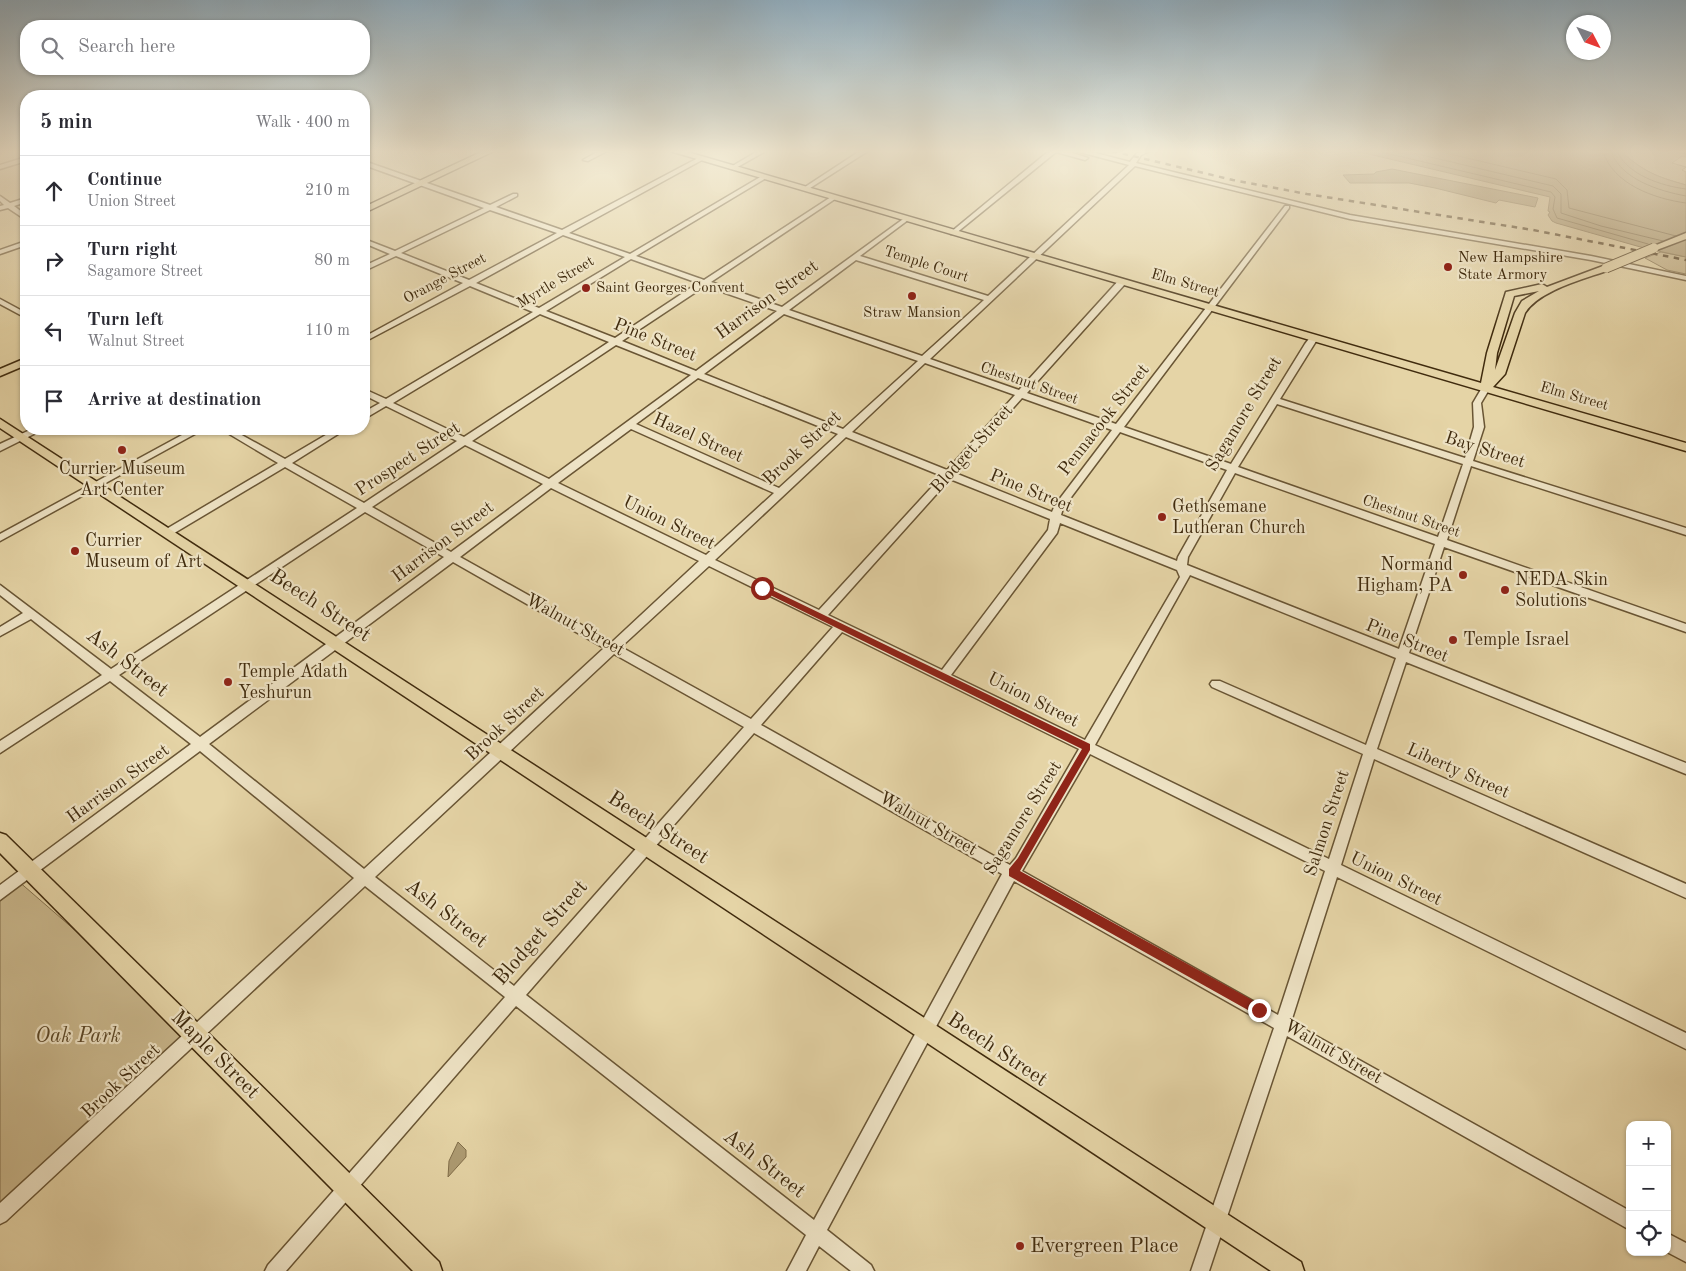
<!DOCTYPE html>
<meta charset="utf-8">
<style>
body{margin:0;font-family:"Old Standard TT",serif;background:#f2f2f3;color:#2b2b33}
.controls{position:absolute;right:15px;bottom:15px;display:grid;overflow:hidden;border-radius:10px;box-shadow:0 1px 4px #0004}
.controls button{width:45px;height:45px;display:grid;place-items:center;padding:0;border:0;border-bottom:1px solid #e1e1e2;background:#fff;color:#2b2b33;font:25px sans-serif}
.compass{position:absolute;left:1566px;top:15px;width:45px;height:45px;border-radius:50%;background:#fff;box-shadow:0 1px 4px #0004;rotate:131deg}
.stop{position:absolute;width:15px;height:15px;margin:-11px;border:4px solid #8f2418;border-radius:50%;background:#fff}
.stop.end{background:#8f2418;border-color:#fff;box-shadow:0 1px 5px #0008}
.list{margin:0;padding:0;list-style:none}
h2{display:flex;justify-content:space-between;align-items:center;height:65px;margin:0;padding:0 20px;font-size:21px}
h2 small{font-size:16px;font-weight:400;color:#7c7c81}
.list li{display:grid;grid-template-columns:32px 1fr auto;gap:15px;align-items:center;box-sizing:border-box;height:70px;padding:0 20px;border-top:1px solid #e1e1e2}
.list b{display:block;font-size:19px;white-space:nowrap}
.list p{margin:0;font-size:16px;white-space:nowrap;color:#7c7c81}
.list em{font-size:16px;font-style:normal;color:#7c7c81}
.icon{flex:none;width:28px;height:28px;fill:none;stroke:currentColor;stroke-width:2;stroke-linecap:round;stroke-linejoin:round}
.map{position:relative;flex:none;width:1686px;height:1271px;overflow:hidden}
.search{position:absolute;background:#fff;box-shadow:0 1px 4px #0004;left:20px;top:20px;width:350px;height:55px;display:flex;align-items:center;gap:12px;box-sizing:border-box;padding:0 18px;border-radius:20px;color:#7c7c81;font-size:19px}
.panel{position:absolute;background:#fff;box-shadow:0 1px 4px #0004;left:20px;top:90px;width:350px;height:345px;border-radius:20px}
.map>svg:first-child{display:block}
.green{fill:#c9b78c;stroke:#84714d}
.water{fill:#ad9b72;stroke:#816e4a}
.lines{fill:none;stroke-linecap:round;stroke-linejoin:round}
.shore{stroke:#766340;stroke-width:1}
.minor-casing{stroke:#695534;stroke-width:3}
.major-casing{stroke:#402b0e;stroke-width:3}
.minor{fill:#eee3c5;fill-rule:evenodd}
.major{fill:#e5d4a6;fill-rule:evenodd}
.rail{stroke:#402b0e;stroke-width:2.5;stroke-dasharray:5.5 5.5;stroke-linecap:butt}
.major-bridge-casing{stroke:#402b0e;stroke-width:11;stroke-linecap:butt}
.major-bridge{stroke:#e5d4a6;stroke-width:9}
.route{fill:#8f2418}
.poi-dot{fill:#8f2418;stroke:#eee3c5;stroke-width:2}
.labels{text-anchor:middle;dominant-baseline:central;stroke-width:4.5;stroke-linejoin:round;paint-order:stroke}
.far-poi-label{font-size:15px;fill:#402b0e;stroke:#eee3c5;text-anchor:start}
.far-street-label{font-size:15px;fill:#402b0e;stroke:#eee3c5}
.street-label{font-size:18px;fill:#402b0e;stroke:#eee3c5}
.poi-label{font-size:18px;fill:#402b0e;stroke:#eee3c5;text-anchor:start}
.near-street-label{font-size:21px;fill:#402b0e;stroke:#eee3c5}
.near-park-label{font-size:21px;font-style:italic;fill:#5b4727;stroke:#eee3c5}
.near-poi-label{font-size:21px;fill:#402b0e;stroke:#eee3c5;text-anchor:start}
</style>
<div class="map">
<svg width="1686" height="1271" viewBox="0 0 1686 1271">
<rect width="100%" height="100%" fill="#e5d4a6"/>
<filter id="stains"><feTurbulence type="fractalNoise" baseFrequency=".004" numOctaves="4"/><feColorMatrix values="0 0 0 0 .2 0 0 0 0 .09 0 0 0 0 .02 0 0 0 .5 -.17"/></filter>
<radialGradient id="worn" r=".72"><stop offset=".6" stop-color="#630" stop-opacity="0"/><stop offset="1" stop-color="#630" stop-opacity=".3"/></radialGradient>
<g class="green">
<path d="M 1620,151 L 1672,151 L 1686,154 L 1686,157 L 1682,156 L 1672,163 L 1686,167 L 1682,170 L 1686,172 L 1686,185 C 1654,176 1645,172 1620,151 Z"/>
<path d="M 1661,252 L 1686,257 L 1686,274 L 1667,270 L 1645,258 Z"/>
<path d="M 17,880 L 196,1035 L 0,1215 L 0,893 Z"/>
</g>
<g class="water">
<path d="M 1356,151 L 1620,151 C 1645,172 1654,176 1686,185 L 1686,257 L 1644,248 L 1556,223 L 1552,221 L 1548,215 L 1550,212 L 1548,211 L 1550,197 Z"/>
<path d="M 1392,169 L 1538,198 L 1535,207 L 1499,200 L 1496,203 L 1435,188 L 1409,183 L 1350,183 L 1343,175 L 1374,174 L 1376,172 Z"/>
<path d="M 458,1142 L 466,1150 L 466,1157 L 448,1177 L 449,1161 Z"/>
</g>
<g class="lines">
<g class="shore">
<path d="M 1377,151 L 1551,192 L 1555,197 L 1553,209 L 1557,218 L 1648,244"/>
<path d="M 1405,151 L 1553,186 L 1561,194 L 1561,213 L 1601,226 L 1663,241"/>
<path d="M 1437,151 L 1556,179 L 1567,190 L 1569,208 L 1676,236"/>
<path d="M 1603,151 C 1612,184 1655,199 1686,203"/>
<path d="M 1611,151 C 1620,179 1659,191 1686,196"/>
<path d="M 1617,151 C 1627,175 1662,186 1686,189"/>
</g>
<defs>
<g id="minor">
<path d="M 599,151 L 607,151 L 588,161 L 583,160 Z"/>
<path d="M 758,151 L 764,152 L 734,169 L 729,168 Z"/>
<path d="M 860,151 L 868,151 L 807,190 L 802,189 Z"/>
<path d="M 1049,151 L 1066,151 L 1088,158 L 1085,160 L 1056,152 L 955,234 L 951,234 L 951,232 Z"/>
<path d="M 1076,151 L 1088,151 L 1130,162 L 1137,153 L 1150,151 L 1141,155 L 1136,163 L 1350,215 L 1591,256 L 1686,276 L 1686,280 L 1591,260 L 1350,219 L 1135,166 L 930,359 L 1019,390 L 1119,280 L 1125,280 L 1125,284 L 1027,393 L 1116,424 L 1285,206 L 1289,206 L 1289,208 L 1124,427 L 1231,464 L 1305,344 L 1311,336 L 1314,336 L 1318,338 L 1280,399 L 1465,458 L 1474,427 L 1473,403 L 1483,386 L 1489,386 L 1490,388 L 1481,403 L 1484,427 L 1473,461 L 1686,528 L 1686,535 L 1471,466 L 1447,540 L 1686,624 L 1686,632 L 1444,547 L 1409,653 L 1686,763 L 1686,774 L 1406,662 L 1377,749 L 1686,884 L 1686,898 L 1374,759 L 1341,865 L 1686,1033 L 1686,1049 L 1337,877 L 1291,1022 L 1630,1211 L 1630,1230 L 1287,1036 L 1209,1271 L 1191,1271 L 1274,1028 L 1014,881 L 827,1230 L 871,1265 L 874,1271 L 851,1271 L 819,1246 L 806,1271 L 787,1271 L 806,1235 L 516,1006 L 286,1271 L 265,1271 L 268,1265 L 505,997 L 365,886 L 6,1221 L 0,1224 L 0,1203 L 354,878 L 200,751 L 0,900 L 0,885 L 191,744 L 110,681 L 0,753 L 0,741 L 102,675 L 31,619 L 0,636 L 0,627 L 23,613 L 0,595 L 0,585 L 111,669 L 357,508 L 285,467 L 171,535 L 163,535 L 162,533 L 163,531 L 278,463 L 221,429 L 231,429 L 285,459 L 336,429 L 346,429 L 292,463 L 364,503 L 457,441 L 386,406 L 364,419 L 364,412 L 380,403 L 364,395 L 364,389 L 386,399 L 533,312 L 470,286 L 364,342 L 364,337 L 463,283 L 396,256 L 364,271 L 364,266 L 390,254 L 364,243 L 364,239 L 395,251 L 484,208 L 364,165 L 364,161 L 490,205 L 513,194 L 517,194 L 517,196 L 496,207 L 562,230 L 698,158 L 702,158 L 702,160 L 569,233 L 630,254 L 762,176 L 766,176 L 766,178 L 636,256 L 704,280 L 831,197 L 835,197 L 835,199 L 711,282 L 782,307 L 906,217 L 908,218 L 908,220 L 860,256 L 988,296 L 1129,165 ZM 490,210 L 557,233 L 469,280 L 401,253 ZM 563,235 L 625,257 L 539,308 L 476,283 ZM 631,259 L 698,283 L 615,338 L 546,311 ZM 856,260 L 984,300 L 922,356 L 789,310 ZM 705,286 L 777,311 L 696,371 L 622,341 ZM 540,314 L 609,342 L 464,437 L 393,403 ZM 784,314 L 918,361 L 843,429 L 704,374 ZM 616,345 L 691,375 L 549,479 L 472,441 ZM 925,363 L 1015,395 L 947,470 L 852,432 ZM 698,378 L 838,434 L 779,488 L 636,424 ZM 1022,398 L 1112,430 L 1055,505 L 1052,512 L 955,473 ZM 1277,404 L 1463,464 L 1438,537 L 1238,467 ZM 631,429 L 774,493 L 706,555 L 558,483 ZM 1120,432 L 1227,470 L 1178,557 L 1177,561 L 1061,515 L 1063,508 ZM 846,437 L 942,476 L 819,610 L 715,560 ZM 465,445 L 543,484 L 451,552 L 372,507 ZM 1235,473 L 1435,544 L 1399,649 L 1187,565 L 1188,557 ZM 950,479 L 1050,519 L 1048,530 L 942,670 L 828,615 ZM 551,488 L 699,561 L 612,642 L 460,557 ZM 365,512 L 444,557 L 200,737 L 119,675 ZM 1060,523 L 1177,570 L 1180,577 L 1085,740 L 951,675 L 1057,533 ZM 453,562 L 604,648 L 364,869 L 209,744 ZM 709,566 L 833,627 L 751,719 L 621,647 ZM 1190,575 L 1396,658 L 1366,745 L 1220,681 L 1212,681 L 1210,684 L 1212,687 L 1363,754 L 1329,859 L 1095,745 ZM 842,632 L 1079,749 L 1016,858 L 1010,865 L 761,725 ZM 614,654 L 744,727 L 514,986 L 375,877 ZM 754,733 L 1002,874 L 814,1220 L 526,995 ZM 1090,754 L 1325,871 L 1278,1015 L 1022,871 Z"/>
<path d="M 1682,151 L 1686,151 L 1686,153 L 1683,152 Z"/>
<path d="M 26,157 L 26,161 L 0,169 L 0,165 Z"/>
<path d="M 0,196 L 10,203 L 26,198 L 26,202 L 14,206 L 26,215 L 26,220 L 8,208 L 0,210 L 0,206 L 4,205 L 0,201 Z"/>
<path d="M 26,241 L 26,245 L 0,254 L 0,250 Z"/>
<path d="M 0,299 L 26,313 L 26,318 L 0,304 Z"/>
<path d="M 32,429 L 44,429 L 0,451 L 0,444 Z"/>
<path d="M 193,429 L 204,429 L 0,541 L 0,534 Z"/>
<path d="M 1667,1233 L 1686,1243 L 1686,1262 L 1667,1252 Z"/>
</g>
<g id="major">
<path d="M 483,151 L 494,151 L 364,213 L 364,207 Z"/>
<path d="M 670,151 L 684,151 L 1481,383 L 1487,353 L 1506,292 L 1542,284 L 1547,287 L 1603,266 L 1609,266 L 1609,270 C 1585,279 1539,290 1525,313 L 1505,374 L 1493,387 L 1686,443 L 1686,451 ZM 1539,291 L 1522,301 L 1515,313 L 1495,370 L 1497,353 L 1514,296 Z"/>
<path d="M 1686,233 L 1686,239 L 1654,251 L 1649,248 Z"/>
<path d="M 26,358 L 26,365 L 0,376 L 0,369 Z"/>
<path d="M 0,419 L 1301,1262 L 1304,1271 L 1271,1271 L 0,428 Z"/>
<path d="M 0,833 L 6,835 L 203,1028 L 439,1262 L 442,1271 L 413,1271 L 0,853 Z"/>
</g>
</defs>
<use href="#minor" class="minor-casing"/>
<use href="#major" class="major-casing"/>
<use href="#minor" class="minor"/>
<use href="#major" class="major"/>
<path class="rail" d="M 1112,151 L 1233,180 L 1307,194 L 1533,230 L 1686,260"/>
<defs>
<path id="major-bridge" d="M 1606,268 L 1654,248"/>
</defs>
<use href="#major-bridge" class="major-bridge-casing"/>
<use href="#major-bridge" class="major-bridge"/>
</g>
<linearGradient id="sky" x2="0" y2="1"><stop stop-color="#90aab9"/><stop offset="0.46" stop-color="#f3ecd7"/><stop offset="1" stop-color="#f3ecd7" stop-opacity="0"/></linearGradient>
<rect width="1686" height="329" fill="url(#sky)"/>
<path class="route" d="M 762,585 L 1090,744 L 1090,750 L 1020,871 L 1263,1006 L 1264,1010 L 1263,1014 L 1259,1016 L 1255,1014 L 1009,876 L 1009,869 L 1018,858 L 1082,749 L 760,590 L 758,588 Z"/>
<g class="poi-dot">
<circle cx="1448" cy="267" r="5"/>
<circle cx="586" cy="288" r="5"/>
<circle cx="912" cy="296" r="5"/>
<circle cx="122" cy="450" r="5"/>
<circle cx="1162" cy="517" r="5"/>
<circle cx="75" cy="551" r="5"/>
<circle cx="1463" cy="575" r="5"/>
<circle cx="1505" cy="590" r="5"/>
<circle cx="1453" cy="640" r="5"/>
<circle cx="228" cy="682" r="5"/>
<circle cx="1020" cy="1246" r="5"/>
</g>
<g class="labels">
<g class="far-poi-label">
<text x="1458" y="258">New Hampshire<tspan x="1458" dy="17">State Armory</tspan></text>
<text x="596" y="288">Saint Georges Convent</text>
<text x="912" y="313" text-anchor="middle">Straw Mansion</text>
</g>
<g class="far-street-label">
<text transform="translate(926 265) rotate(18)">Temple Court</text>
<text transform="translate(445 279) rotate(-28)">Orange Street</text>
<text transform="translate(556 283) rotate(-31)">Myrtle Street</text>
<text transform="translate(1185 284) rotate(16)">Elm Street</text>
<text transform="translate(1029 384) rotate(19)">Chestnut Street</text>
<text transform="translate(1574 397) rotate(16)">Elm Street</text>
<text transform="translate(1411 517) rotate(19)">Chestnut Street</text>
</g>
<g class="street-label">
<text transform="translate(767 300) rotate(-36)">Harrison Street</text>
<text transform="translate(655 340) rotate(22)">Pine Street</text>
<text transform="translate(1244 414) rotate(-59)">Sagamore Street</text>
<text transform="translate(1104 420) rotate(-52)">Pennacook Street</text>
<text transform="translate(698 438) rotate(24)">Hazel Street</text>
<text transform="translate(802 448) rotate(-43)">Brook Street</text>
<text transform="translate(972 449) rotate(-48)">Blodget Street</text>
<text transform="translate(1485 450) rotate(18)">Bay Street</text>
<text transform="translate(408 459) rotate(-33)">Prospect Street</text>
<text transform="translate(1031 491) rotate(22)">Pine Street</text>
<text transform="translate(669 523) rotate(26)">Union Street</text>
<text transform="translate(443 542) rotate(-37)">Harrison Street</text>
<text transform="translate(575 625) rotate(29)">Walnut Street</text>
<text transform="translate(1407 641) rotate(22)">Pine Street</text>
<text transform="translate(1033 700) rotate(27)">Union Street</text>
<text transform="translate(505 724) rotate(-43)">Brook Street</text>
<text transform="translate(1458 771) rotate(24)">Liberty Street</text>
<text transform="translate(118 784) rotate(-36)">Harrison Street</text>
<text transform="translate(1023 818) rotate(-58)">Sagamore Street</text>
<text transform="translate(1327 823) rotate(-72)">Salmon Street</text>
<text transform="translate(928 824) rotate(30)">Walnut Street</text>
<text transform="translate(1396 879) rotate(26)">Union Street</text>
<text transform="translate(1333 1052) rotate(30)">Walnut Street</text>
<text transform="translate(121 1081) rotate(-43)">Brook Street</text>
</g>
<g class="poi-label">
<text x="122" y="469" text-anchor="middle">Currier Museum<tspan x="122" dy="21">Art Center</tspan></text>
<text x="1172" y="507">Gethsemane<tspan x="1172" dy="21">Lutheran Church</tspan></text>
<text x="85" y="541">Currier<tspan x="85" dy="21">Museum of Art</tspan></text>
<text x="1453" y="565" text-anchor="end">Normand<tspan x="1453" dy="21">Higham, PA</tspan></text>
<text x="1515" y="580">NEDA Skin<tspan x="1515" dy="21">Solutions</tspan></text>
<text x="1463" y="640">Temple Israel</text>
<text x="238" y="672">Temple Adath<tspan x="238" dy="21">Yeshurun</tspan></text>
</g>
<g class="near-street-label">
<text transform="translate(320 606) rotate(33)">Beech Street</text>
<text transform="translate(127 663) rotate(38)">Ash Street</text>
<text transform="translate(658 828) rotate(33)">Beech Street</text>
<text transform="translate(446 914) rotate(38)">Ash Street</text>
<text transform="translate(541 933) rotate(-49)">Blodget Street</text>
<text transform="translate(997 1050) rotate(34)">Beech Street</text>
<text transform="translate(215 1055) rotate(45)">Maple Street</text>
<text transform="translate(764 1164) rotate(38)">Ash Street</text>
</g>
<g class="near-park-label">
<text x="78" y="1036">Oak Park</text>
</g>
<g class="near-poi-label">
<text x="1030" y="1246">Evergreen Place</text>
</g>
</g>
<rect width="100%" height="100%" filter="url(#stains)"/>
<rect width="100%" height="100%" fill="url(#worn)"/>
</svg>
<div class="controls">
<button>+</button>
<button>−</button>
<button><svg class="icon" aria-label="locate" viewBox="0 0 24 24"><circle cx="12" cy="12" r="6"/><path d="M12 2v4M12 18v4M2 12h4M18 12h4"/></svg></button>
</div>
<svg class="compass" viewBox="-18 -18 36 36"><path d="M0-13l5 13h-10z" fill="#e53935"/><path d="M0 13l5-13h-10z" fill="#7c7c81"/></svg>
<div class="stop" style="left:762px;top:588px"></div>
<div class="stop end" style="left:1259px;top:1010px"></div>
<div class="search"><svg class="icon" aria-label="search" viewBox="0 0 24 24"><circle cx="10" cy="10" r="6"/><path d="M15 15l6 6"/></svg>Search here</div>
<section class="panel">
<h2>5 min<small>Walk · 400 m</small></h2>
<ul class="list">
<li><svg class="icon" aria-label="ahead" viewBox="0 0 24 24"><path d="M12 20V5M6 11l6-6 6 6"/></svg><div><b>Continue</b><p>Union Street</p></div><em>210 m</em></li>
<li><svg class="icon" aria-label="right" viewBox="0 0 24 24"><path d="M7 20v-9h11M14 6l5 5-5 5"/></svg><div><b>Turn right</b><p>Sagamore Street</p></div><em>80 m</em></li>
<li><svg class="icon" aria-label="left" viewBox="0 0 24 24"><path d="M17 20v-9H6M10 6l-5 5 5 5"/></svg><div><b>Turn left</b><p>Walnut Street</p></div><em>110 m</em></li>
<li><svg class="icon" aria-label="arrive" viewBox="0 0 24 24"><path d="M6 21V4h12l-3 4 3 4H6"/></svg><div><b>Arrive at destination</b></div></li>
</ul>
</section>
</div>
